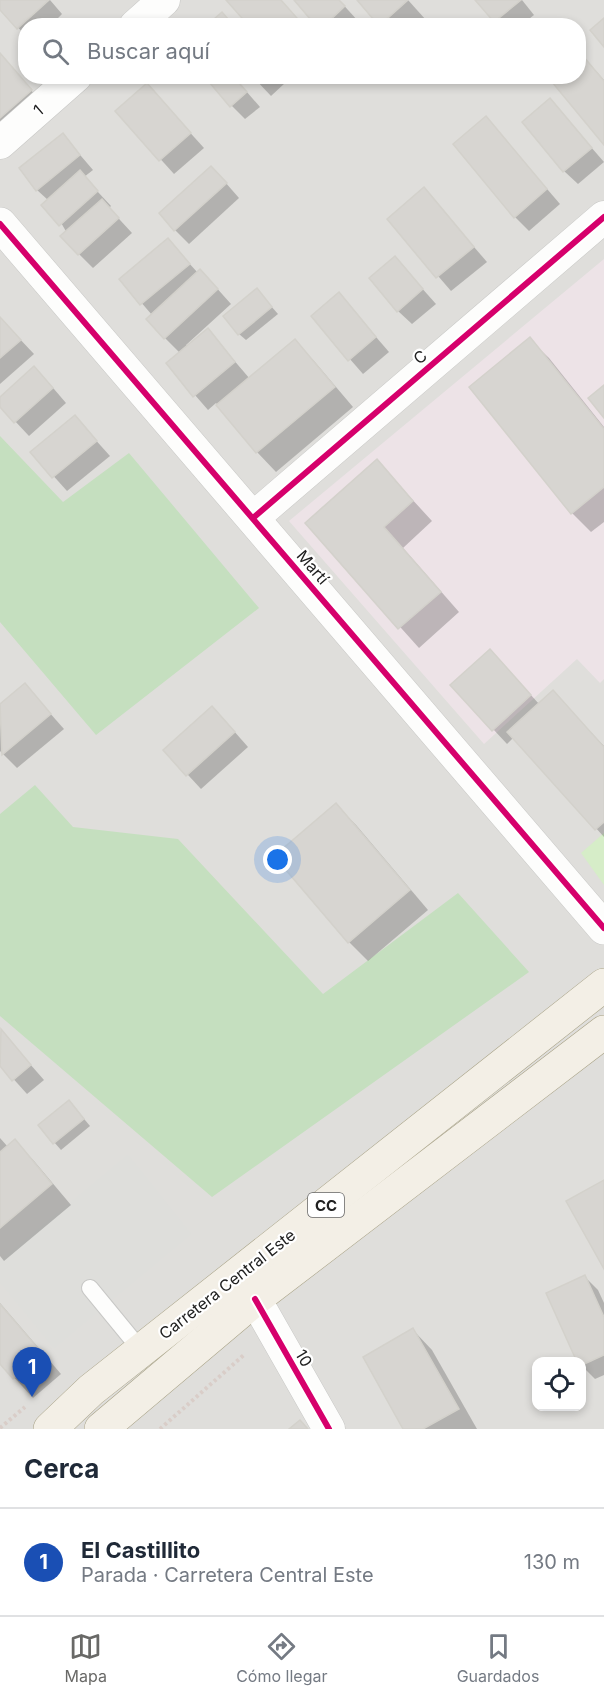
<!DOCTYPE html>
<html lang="es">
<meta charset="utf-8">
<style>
body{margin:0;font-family:Inter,sans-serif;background:#f6f6f7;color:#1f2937}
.controls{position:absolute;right:18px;bottom:18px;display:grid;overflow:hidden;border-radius:12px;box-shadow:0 3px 9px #0003}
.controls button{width:54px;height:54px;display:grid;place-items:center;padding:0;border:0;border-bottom:2px solid #e0e1e3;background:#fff;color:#1f2937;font:30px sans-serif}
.you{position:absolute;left:278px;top:860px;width:21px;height:21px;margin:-15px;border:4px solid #fff;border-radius:50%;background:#1a73e8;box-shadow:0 0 0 9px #1a73e833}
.badge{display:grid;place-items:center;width:39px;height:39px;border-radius:50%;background:#696967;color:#fff;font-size:20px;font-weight:700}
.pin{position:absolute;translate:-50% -50px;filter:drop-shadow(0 2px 3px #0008)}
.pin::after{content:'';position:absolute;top:32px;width:21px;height:18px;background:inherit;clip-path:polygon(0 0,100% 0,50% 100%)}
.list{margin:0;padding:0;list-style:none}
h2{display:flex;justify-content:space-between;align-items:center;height:78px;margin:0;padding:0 24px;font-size:26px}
h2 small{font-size:20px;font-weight:400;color:#747a83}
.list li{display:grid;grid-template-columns:39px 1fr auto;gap:18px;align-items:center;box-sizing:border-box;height:108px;padding:0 24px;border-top:2px solid #e0e1e3}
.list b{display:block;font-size:22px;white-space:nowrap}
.list p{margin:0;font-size:20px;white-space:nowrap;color:#747a83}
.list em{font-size:20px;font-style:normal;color:#747a83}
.icon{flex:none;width:33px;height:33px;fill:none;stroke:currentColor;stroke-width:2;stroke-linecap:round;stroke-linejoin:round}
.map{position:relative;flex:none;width:604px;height:1429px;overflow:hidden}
.search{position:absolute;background:#fff;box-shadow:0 3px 9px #0003;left:18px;right:18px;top:18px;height:66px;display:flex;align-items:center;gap:15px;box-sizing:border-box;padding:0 21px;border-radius:24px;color:#747a83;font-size:22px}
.sheet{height:186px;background:#fff}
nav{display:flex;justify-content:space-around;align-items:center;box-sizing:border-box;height:84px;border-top:2px solid #e0e1e3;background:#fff;font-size:16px;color:#747a83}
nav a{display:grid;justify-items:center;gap:3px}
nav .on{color:#696967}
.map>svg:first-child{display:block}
.residential{fill:#dfdedb;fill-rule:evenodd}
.industrial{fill:#ede3e7}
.grass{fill:#d6edc8}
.forest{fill:#c5dfbf}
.parking{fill:#dededb}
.shadow{fill:#0003}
.building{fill:#d7d5d1;stroke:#d3d1cb;stroke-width:1.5}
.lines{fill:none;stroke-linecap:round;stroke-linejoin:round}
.service-casing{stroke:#c8c8c6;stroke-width:18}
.minor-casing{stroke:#c8c8c6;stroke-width:33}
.tertiary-casing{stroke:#c8c8c6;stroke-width:34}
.primary-casing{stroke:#a7a185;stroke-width:34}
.path{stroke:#d9cdc8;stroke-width:4;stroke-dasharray:3 3;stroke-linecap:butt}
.service{stroke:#fdfdfc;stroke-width:16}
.minor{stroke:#fdfdfc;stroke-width:32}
.tertiary{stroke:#fdfdfc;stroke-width:33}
.primary{stroke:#f3efe6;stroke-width:33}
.cycleway-casing{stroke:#fff;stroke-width:10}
.cycleway{stroke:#d6006c;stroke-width:6}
.labels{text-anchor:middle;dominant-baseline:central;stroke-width:4.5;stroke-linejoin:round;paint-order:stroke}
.shield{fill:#fff;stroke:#646464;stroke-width:1.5}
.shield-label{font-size:15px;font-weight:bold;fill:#212121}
.street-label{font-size:16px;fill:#212121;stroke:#fff}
</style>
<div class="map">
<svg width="604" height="1429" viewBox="0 0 604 1429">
<rect width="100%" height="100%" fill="#f0efea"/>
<path class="residential" d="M 0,0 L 604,0 L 604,1429 L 0,1429 ZM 26,26 L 578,26 L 578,76 L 26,76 ZM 536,1362 L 582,1362 L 582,1406 L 536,1406 Z"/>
<path class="industrial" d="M 604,259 L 604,679 L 600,683 L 577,659 L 484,744 L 289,521 Z"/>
<path class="grass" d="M 604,833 L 604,885 L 581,853 Z"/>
<g class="forest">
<path d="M 0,436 L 63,502 L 129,453 L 259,608 L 96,735 L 0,622 Z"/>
<path d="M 35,785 L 73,827 L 178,839 L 323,994 L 458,893 L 529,972 L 212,1197 L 0,1016 L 0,814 Z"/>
</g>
<path class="parking" d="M 128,1155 L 191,1234 L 54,1348 L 0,1282 L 0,1261 Z"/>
<g class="shadow">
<path d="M 0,0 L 50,0 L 62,14 L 50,26 L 26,26 L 26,36 L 0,8 Z"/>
<path d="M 296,0 L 339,0 L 358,21 L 353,26 L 318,26 Z"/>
<path d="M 359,0 L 408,0 L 426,20 L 421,26 L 382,26 Z"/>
<path d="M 477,0 L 522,0 L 534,15 L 520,26 L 499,26 Z"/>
<path d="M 578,51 L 604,80 L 604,142 L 578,76 Z"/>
<path d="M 0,55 L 44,105 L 0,144 Z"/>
<path d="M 233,76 L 260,107 L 245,119 L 232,106 Z"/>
<path d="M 252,76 L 279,76 L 285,83 L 271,96 Z"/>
<path d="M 147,85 L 204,148 L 174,174 L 117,111 Z"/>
<path d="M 550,100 L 604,162 L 578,184 L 564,171 Z"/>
<path d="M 486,118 L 560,204 L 529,231 L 515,217 Z"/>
<path d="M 63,135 L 93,170 L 84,177 L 111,206 L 109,208 L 132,233 L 93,268 L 79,254 L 48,200 L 37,190 Z"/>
<path d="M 225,182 L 239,198 L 189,244 L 175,230 Z"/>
<path d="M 424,189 L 487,262 L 451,291 L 389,219 Z"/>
<path d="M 168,240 L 198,273 L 214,285 L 231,304 L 186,345 L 188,347 L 208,330 L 250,379 L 295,341 L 314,361 L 353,407 L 276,472 L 257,452 L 216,403 L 208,410 L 168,364 L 180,353 L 165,338 L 152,315 L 121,279 Z"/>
<path d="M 395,258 L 436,304 L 412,324 L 398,311 Z"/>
<path d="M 339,294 L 389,352 L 363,374 L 313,317 Z"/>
<path d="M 263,297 L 278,314 L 246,340 L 239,334 Z"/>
<path d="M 0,318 L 34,354 L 0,384 Z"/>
<path d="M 529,339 L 549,358 L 604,427 L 604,522 L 591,532 L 572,513 Z"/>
<path d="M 48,382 L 66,403 L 29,436 L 0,405 L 0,399 Z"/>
<path d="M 75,417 L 110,456 L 67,491 L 32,452 Z"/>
<path d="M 377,461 L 432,521 L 403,548 L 459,612 L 419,648 L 307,523 Z"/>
<path d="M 504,665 L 539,704 L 553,692 L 604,746 L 604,837 L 514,737 L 507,744 L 452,685 Z"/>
<path d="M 25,685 L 64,729 L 17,768 L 0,751 L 0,706 Z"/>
<path d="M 226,722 L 248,747 L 201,789 L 165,750 Z"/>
<path d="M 336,805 L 356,825 L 428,910 L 368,961 L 349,942 Z"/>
<path d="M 1,1031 L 44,1080 L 27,1094 L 0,1064 Z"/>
<path d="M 75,1108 L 90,1126 L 61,1150 L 40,1126 Z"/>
<path d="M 0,1138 L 8,1147 L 15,1141 L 34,1161 L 71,1205 L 4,1261 L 0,1256 Z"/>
<path d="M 584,1276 L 598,1290 L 604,1303 L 604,1375 L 595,1379 L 582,1366 Z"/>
<path d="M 0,1303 L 61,1374 L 33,1398 L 0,1362 Z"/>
<path d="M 413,1330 L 432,1350 L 477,1429 L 405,1429 L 365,1358 Z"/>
</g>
<g class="building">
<path d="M 0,0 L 49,0 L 17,29 L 0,10 Z"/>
<path d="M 226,0 L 281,0 L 304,26 L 249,26 Z"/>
<path d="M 294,0 L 339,0 L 345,6 L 324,26 L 316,26 Z"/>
<path d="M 357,0 L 408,0 L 379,26 Z"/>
<path d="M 475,0 L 521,0 L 494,22 Z"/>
<path d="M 222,12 L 234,26 L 206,26 Z"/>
<path d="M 604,18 L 604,47 L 590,30 Z"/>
<path d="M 578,50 L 604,81 L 604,145 L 547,76 L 578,76 Z"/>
<path d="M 0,53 L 32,90 L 0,118 Z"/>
<path d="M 204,76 L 233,76 L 247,92 L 230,107 Z"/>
<path d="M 147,83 L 191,133 L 159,161 L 115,111 Z"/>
<path d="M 550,98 L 592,148 L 563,172 L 522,122 Z"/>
<path d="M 486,116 L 547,189 L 514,218 L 453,144 Z"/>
<path d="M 63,133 L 80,155 L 36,191 L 19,168 Z"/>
<path d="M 211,166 L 227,183 L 174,231 L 159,213 Z"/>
<path d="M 80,170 L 98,191 L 59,226 L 41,205 Z"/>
<path d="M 424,187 L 474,247 L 436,278 L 387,219 Z"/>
<path d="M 102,199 L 119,218 L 78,255 L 60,236 Z"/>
<path d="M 168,238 L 190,264 L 140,305 L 119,279 Z"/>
<path d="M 395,256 L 423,289 L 397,312 L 369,278 Z"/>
<path d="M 200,269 L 218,289 L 164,339 L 146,319 Z"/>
<path d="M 257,288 L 272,307 L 238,335 L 223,316 Z"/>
<path d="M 339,292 L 376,337 L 348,361 L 311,316 Z"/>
<path d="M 0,317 L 21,340 L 0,358 Z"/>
<path d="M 208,328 L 235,362 L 193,397 L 166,363 Z"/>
<path d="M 530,337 L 604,429 L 604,487 L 571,514 L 469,387 Z"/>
<path d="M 295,339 L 335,387 L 256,453 L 216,405 Z"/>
<path d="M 34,366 L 53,388 L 14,423 L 0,407 L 0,397 Z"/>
<path d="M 604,385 L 604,418 L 588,398 Z"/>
<path d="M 75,415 L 97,441 L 52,478 L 30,452 Z"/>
<path d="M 377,459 L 413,501 L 384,527 L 441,592 L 398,629 L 305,523 Z"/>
<path d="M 490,649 L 531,695 L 492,731 L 450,685 Z"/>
<path d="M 25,683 L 51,714 L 2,755 L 0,704 Z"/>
<path d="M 553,690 L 604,747 L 604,822 L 595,830 L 507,732 Z"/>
<path d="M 212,706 L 235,732 L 186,776 L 163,750 Z"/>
<path d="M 336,803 L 410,890 L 348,943 L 274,856 Z"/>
<path d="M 1,1029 L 31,1065 L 12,1081 L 0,1066 Z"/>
<path d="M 69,1100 L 84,1119 L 53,1144 L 38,1125 Z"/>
<path d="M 15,1139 L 52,1184 L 0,1228 L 0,1152 Z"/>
<path d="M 604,1180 L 604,1269 L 566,1201 Z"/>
<path d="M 585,1275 L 604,1317 L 604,1355 L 582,1365 L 582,1362 L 577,1362 L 546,1293 Z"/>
<path d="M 0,1304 L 42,1353 L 13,1379 L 0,1364 Z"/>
<path d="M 413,1328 L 459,1409 L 423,1429 L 403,1429 L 363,1357 Z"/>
<path d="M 300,1420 L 308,1429 L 289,1429 Z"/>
</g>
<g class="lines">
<defs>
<path id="service" d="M 90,1288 L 145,1355"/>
<g id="minor">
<path d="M 135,26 L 164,0"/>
<path d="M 0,143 L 76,76"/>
<path d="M 253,518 L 604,217"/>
<path d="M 255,1299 L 329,1429"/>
</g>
<path id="tertiary" d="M 0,224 L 604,928"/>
<g id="primary">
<path d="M 50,1429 L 91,1390 L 604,985"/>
<path d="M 101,1429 L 255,1299 L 604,1032"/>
</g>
</defs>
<use href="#service" class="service-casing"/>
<use href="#minor" class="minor-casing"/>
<use href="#tertiary" class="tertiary-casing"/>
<use href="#primary" class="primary-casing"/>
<g class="path">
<path d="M 0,1428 L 25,1407"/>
<path d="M 160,1429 L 245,1354"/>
</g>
<use href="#service" class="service"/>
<use href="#minor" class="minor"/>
<use href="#tertiary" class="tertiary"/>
<use href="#primary" class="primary"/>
<defs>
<g id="cycleway">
<path d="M 0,224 L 604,928"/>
<path d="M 253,518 L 604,217"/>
<path d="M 255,1299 L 329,1429"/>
</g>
</defs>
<use href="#cycleway" class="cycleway-casing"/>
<use href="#cycleway" class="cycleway"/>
</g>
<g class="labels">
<rect class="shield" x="308" y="1193" width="36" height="24" rx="4.5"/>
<g class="shield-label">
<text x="326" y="1205">CC</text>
</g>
<g class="street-label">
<text transform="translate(38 110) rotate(-41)">1</text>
<text transform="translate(420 357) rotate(-41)">C</text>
<text transform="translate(313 567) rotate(49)">Martí</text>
<text transform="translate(227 1284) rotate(-38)">Carretera Central Este</text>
<text transform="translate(304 1358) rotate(60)">10</text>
</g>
</g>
</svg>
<div class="controls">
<button><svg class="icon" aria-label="locate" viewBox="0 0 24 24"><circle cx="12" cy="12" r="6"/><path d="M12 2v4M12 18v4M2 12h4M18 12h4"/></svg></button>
</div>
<div class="you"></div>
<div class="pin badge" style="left:32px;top:1397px;background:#1a4fb4">1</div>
<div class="search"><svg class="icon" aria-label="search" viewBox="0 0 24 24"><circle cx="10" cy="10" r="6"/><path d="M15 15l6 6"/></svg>Buscar aquí</div>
</div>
<section class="sheet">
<h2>Cerca<small></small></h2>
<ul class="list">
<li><span class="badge" style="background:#1a4fb4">1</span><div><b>El Castillito</b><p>Parada · Carretera Central Este</p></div><em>130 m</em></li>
</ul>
</section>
<nav>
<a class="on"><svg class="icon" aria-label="map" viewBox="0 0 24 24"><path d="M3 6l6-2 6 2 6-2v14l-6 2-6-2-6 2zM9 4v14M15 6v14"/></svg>Mapa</a>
<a><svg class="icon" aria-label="directions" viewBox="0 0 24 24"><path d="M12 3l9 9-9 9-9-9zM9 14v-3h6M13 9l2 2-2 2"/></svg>Cómo llegar</a>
<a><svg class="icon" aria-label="saved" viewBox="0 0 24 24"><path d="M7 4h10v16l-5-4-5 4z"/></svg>Guardados</a>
</nav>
